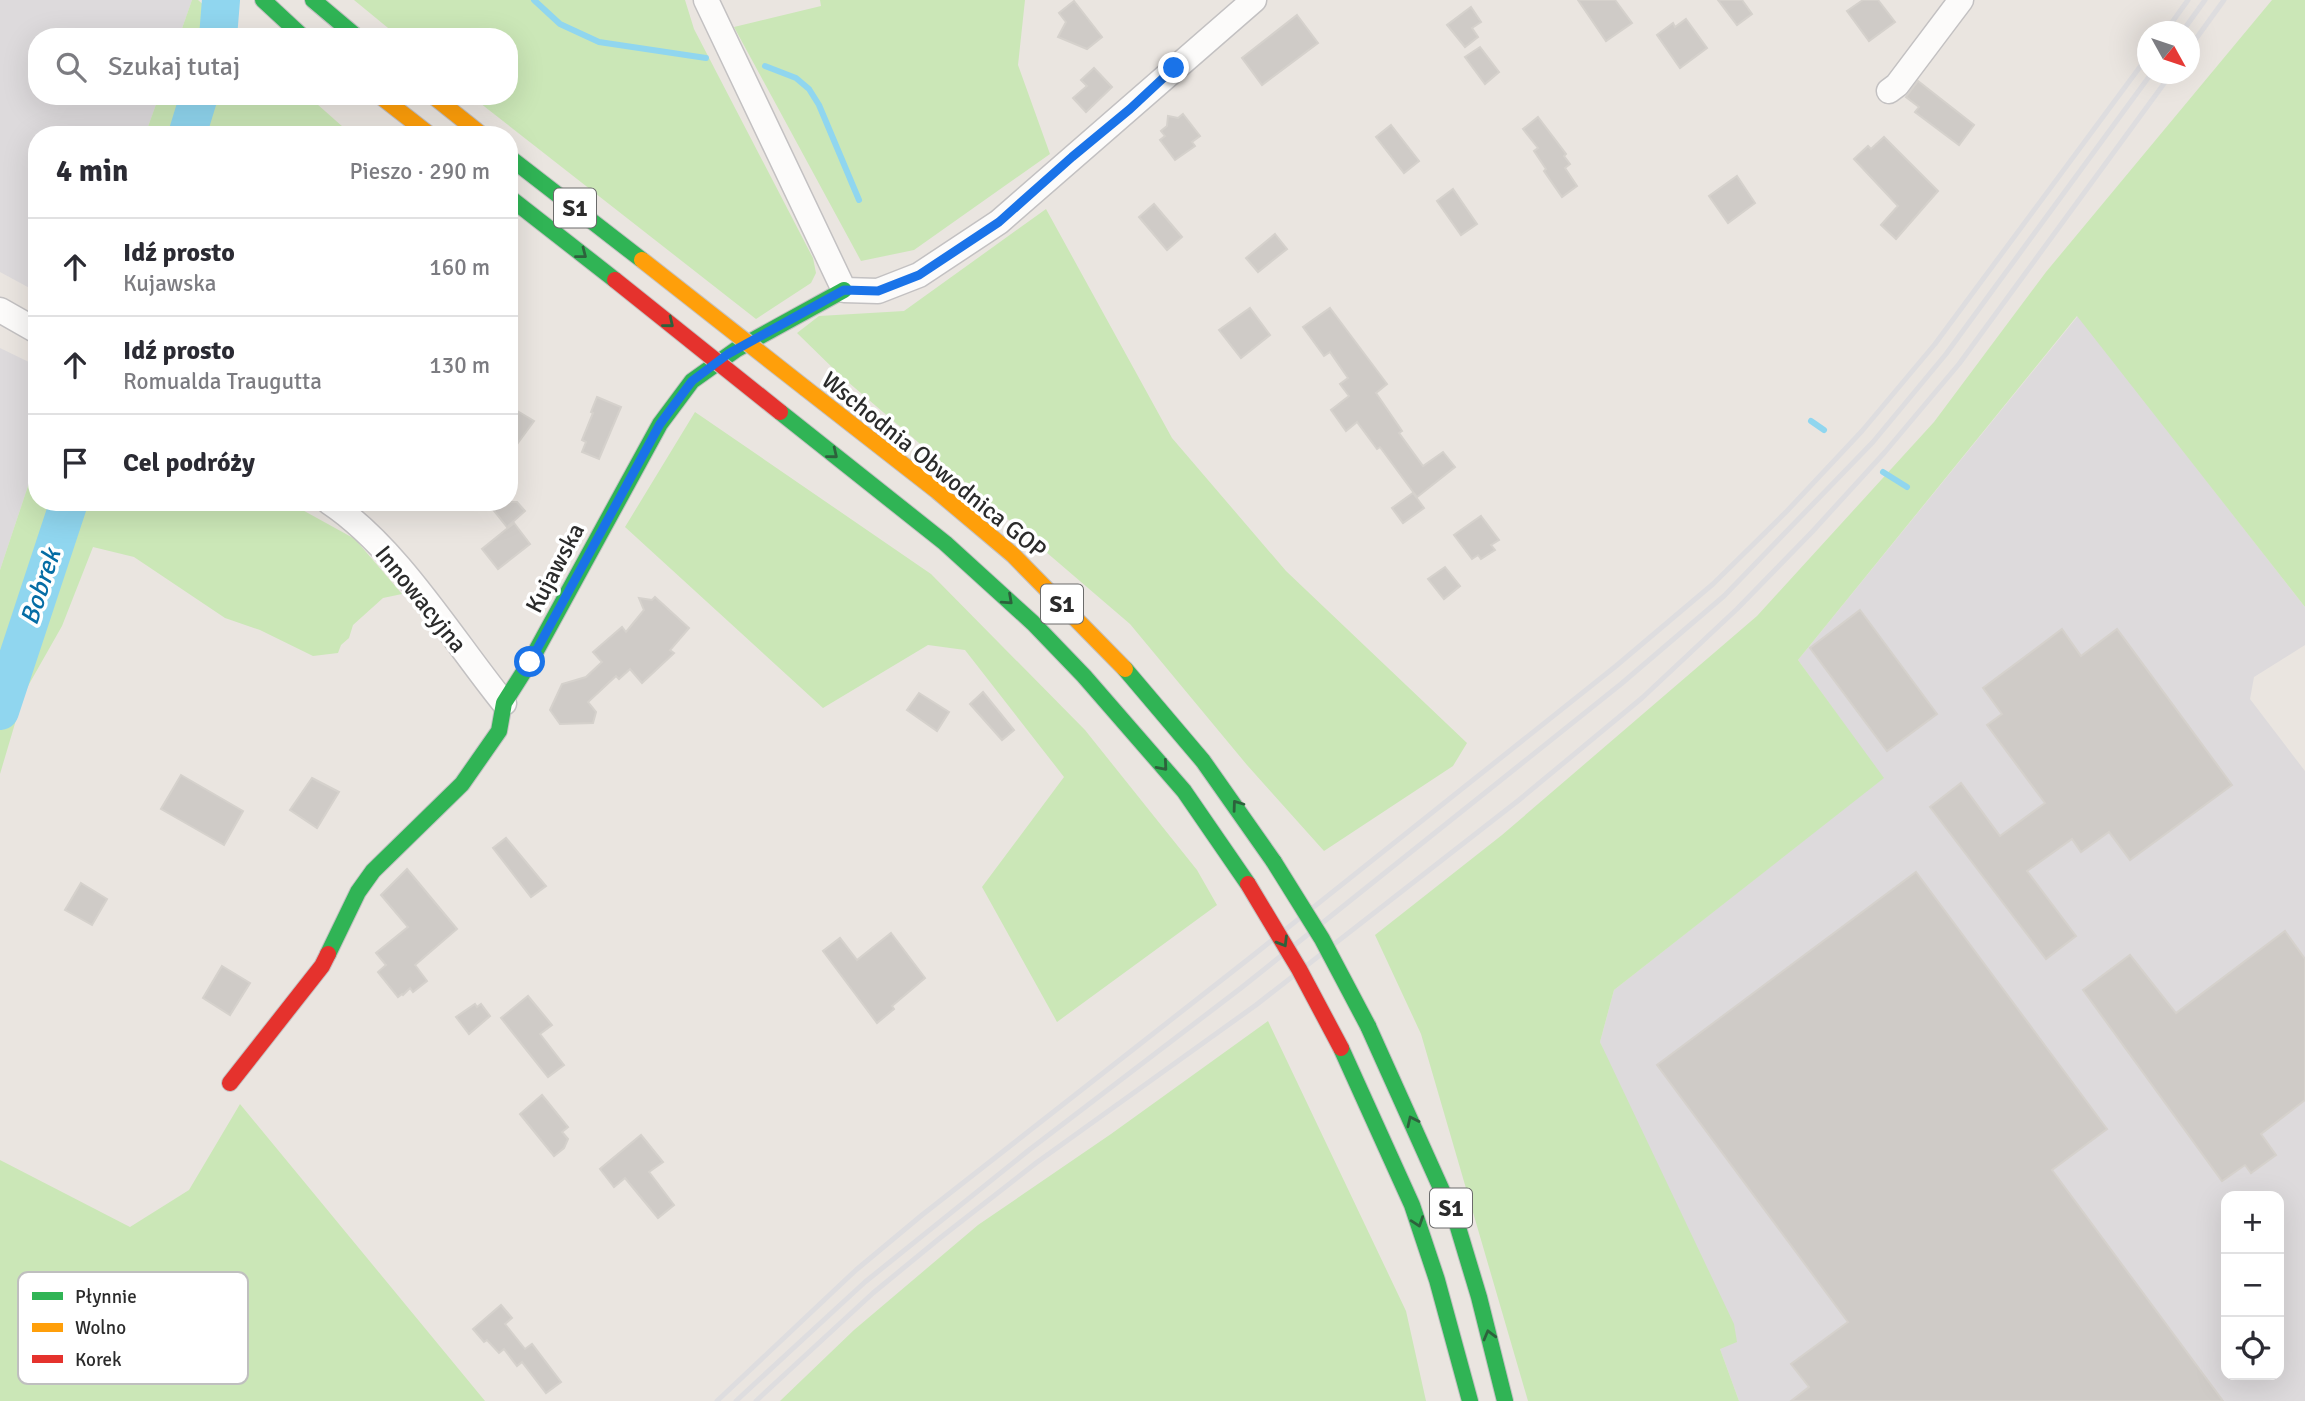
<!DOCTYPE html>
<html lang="pl">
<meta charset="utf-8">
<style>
body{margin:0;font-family:Signika,sans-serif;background:#f7f7f7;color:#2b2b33}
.controls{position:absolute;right:21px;bottom:21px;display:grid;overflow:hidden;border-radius:14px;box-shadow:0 7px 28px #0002}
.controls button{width:63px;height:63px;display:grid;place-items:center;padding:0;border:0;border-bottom:2px solid #e1e1e2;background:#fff;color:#2b2b33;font:35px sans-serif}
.compass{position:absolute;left:2137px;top:21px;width:63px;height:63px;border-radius:50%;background:#fff;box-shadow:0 7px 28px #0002;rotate:130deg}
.stop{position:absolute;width:21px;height:21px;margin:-16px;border:5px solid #1a73e8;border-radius:50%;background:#fff}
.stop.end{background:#1a73e8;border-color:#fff;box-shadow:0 2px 7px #0008}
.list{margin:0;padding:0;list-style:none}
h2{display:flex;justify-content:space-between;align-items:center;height:91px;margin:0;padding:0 28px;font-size:30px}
h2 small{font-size:23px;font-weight:400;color:#7c7c81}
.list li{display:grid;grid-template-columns:46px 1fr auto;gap:21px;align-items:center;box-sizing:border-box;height:98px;padding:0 28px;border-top:2px solid #e1e1e2}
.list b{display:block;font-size:26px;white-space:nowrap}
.list p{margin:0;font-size:23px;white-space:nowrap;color:#7c7c81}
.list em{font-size:23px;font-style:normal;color:#7c7c81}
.icon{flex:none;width:38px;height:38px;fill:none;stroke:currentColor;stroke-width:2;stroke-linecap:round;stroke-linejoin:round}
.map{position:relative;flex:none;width:2305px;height:1401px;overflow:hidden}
.search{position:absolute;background:#fff;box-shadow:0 7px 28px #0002;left:28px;top:28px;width:490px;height:77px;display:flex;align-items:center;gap:18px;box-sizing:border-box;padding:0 24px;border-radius:28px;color:#7c7c81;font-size:26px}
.panel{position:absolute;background:#fff;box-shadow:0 7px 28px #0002;left:28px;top:126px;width:490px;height:385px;border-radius:28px}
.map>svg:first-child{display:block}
.industrial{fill:#dddadc;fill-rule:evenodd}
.green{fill:#cbe7b7}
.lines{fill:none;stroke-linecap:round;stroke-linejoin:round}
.stream{stroke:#90d6ef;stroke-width:6}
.river{stroke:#90d6ef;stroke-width:38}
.building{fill:#cfcbc7;stroke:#d5d1cc;stroke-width:2}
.street-casing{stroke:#c3c1c2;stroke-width:27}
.fast-casing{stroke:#c3c1c2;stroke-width:18}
.slow-casing{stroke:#c3c1c2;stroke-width:18}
.jam-casing{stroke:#c3c1c2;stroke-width:18}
.street{stroke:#fcfbfa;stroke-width:24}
.fast{stroke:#30b455;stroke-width:16}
.slow{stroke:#ff9f0a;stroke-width:16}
.jam{stroke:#e5322d;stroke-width:16}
.rail{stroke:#dedddf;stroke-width:5}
.fast-bridge-casing{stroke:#c5c3c1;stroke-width:18;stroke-linecap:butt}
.slow-bridge-casing{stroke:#c5c3c1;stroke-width:18;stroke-linecap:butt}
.jam-bridge-casing{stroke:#c5c3c1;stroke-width:18;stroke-linecap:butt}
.fast-bridge{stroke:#30b455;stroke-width:16}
.slow-bridge{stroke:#ff9f0a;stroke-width:16}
.jam-bridge{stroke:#e5322d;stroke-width:16}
.oneway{stroke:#2d623c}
.route{stroke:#1a73e8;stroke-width:9}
.labels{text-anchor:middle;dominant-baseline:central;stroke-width:7;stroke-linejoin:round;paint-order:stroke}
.shield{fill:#fff;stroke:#6b6b6b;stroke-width:2}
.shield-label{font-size:23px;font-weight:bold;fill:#2b2b2b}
.street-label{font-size:24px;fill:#2b2b2b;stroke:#fff}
.water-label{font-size:26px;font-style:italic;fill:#056da5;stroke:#fff}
.key{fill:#fff;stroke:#bfbfbf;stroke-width:2}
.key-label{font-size:19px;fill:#2b2b2b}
</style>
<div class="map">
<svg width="2305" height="1401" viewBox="0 0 2305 1401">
<rect width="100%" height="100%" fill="#eae5e0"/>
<g class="industrial">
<path d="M 0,0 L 192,0 L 179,37 L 37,37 L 37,96 L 159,96 L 145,135 L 37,135 L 37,292 L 0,272 Z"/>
<path d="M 2078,316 L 2305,607 L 2305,645 L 2254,677 L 2250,699 L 2305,771 L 2305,1401 L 1739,1401 L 1720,1349 L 1600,1042 L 1614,990 L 1883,778 L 1798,660 ZM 2226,1196 L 2279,1196 L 2279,1375 L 2226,1375 Z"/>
<path d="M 0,348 L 37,366 L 37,459 L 0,570 Z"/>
</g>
<g class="green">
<path d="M 192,0 L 198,0 L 240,37 L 179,37 Z"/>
<path d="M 354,0 L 685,0 L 694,29 L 813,258 L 816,273 L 811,283 L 756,319 L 471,96 L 509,96 L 509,37 L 399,37 Z"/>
<path d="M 820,0 L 1025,0 L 1018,65 L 1050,154 L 914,250 L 861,261 L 734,27 L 821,6 Z"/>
<path d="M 2272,0 L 2305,0 L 2305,607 L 2077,316 L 1798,660 L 1884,778 L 1614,990 L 1600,1042 L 1734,1324 L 1737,1342 L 1720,1349 L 1739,1401 L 1528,1401 L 1421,1034 L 1375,935 L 1502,835 L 1757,616 L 1934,422 L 2046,272 Z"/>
<path d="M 159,96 L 308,96 L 352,135 L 145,135 Z"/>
<path d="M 1046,209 L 1172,438 L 1286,571 L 1467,743 L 1453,766 L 1324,851 L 1247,765 L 1130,624 L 841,376 L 797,333 L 819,316 L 904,311 Z"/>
<path d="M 695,412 L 931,574 L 1085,730 L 1197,870 L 1217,905 L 1057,1022 L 982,887 L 1064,777 L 965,650 L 928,645 L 823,708 L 625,527 Z"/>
<path d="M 37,459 L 37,502 L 288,502 L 355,539 L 402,594 L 383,598 L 353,625 L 349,638 L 341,645 L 338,653 L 313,656 L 260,630 L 225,618 L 134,557 L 93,547 L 62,626 L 24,693 L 0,774 L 0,570 Z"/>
<path d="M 1268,1021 L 1406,1311 L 1426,1401 L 780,1401 L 854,1330 L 978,1225 L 1111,1134 Z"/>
<path d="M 240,1104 L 485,1401 L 0,1401 L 0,1160 L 130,1227 L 189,1190 Z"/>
</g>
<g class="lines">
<g class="stream">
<path d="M 534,0 L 560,24 L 599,42 L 706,58"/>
<path d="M 765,66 L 796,78 L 809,89 L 819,105 L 859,200"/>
<path d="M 1811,421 L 1824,430"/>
<path d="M 1883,472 L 1907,487"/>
</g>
<g class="river">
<path d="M 218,37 L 221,0"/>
<path d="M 187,135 L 199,96"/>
<path d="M 0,711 L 69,502"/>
</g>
</g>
<g class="building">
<path d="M 1578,0 L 1615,0 L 1632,23 L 1606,41 Z"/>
<path d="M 1718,0 L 1742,0 L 1752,14 L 1737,25 Z"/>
<path d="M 1863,0 L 1878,0 L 1895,22 L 1869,41 L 1847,11 Z"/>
<path d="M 1074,1 L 1102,37 L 1087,49 L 1058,37 L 1066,22 L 1059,13 Z"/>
<path d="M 1471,7 L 1481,22 L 1472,28 L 1478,37 L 1465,47 L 1447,25 Z"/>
<path d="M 1297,15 L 1318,43 L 1262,85 L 1242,58 Z"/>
<path d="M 1686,19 L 1707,48 L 1680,68 L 1657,35 L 1673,23 L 1675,27 Z"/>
<path d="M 1480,47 L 1499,72 L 1485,84 L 1465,57 Z"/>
<path d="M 1094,68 L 1112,87 L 1086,112 L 1073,98 L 1087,86 L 1081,80 Z"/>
<path d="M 1918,81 L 1974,125 L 1959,145 L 1915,112 L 1919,107 L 1906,97 Z"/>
<path d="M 1183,114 L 1200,136 L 1192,142 L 1195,146 L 1175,160 L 1160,140 L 1165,136 L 1161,131 L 1167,126 L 1168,116 L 1178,118 Z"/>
<path d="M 1538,117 L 1566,154 L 1564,156 L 1570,164 L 1565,168 L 1577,186 L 1562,197 L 1544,171 L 1546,169 L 1534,151 L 1538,148 L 1523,129 Z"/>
<path d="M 1391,125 L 1419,161 L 1404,173 L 1376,137 Z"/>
<path d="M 1884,137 L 1938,191 L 1896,239 L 1881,225 L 1898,206 L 1854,159 L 1868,146 L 1871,149 Z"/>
<path d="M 1737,176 L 1755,203 L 1728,223 L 1709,196 Z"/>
<path d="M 1453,189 L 1477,224 L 1461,235 L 1437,201 Z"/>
<path d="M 1154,204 L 1182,237 L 1167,250 L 1139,217 Z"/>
<path d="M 1275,234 L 1287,249 L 1258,272 L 1246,258 Z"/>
<path d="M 1250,308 L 1270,335 L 1241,358 L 1219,330 Z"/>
<path d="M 1330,308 L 1387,384 L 1376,393 L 1402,431 L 1399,433 L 1423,466 L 1443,452 L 1455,467 L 1417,497 L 1380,447 L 1377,449 L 1357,422 L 1346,431 L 1331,410 L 1349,396 L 1340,384 L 1348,378 L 1330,352 L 1324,356 L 1303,327 Z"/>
<path d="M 597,397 L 621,407 L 599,459 L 582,452 L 586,442 L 582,440 L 593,413 L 591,412 Z"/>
<path d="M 509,406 L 534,421 L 509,455 Z"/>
<path d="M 1413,493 L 1424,508 L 1403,523 L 1392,508 Z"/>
<path d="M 487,502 L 517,502 L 525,511 L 507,527 Z"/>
<path d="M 1481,516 L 1499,540 L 1491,545 L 1495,550 L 1481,559 L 1478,555 L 1472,559 L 1454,535 Z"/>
<path d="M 514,523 L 530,544 L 498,569 L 482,549 Z"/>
<path d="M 1445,567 L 1460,586 L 1444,599 L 1428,579 Z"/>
<path d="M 655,597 L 689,628 L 670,650 L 674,653 L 642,683 L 630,669 L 619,679 L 616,676 L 588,702 L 596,712 L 593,723 L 560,724 L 550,710 L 562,684 L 586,677 L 602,662 L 593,652 L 622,627 L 626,632 L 644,610 L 639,598 L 652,600 Z"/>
<path d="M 1860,610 L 1937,714 L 1887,751 L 1810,648 Z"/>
<path d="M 2062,629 L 2081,656 L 2117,629 L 2232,785 L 2130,860 L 2109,832 L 2081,852 L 2072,839 L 2027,871 L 2076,936 L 2046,959 L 1930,807 L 1961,783 L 2000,836 L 2045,803 L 1987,725 L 2002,714 L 1983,688 Z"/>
<path d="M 983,692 L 1014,730 L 1002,740 L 970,704 Z"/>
<path d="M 919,693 L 949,712 L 937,731 L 907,710 Z"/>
<path d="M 181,775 L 243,811 L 224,845 L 161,809 Z"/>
<path d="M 312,778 L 339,792 L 317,828 L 290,810 Z"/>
<path d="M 506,838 L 546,886 L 531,897 L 493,848 Z"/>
<path d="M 407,869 L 457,929 L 415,965 L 427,981 L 413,992 L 410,988 L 403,995 L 402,994 L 398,997 L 378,972 L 386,965 L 376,953 L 408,927 L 381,895 Z"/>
<path d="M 1916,872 L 2107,1129 L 2052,1170 L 2223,1401 L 1791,1401 L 1809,1387 L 1791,1364 L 1848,1322 L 1657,1065 Z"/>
<path d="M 81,883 L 107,899 L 92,925 L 65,910 Z"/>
<path d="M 2285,931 L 2305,959 L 2305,1100 L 2261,1134 L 2276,1155 L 2251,1173 L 2245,1165 L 2222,1181 L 2083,990 L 2130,955 L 2176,1013 Z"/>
<path d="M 891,933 L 925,978 L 892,1006 L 894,1009 L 877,1023 L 823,951 L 840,938 L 857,960 Z"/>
<path d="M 222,966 L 250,983 L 230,1015 L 203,998 Z"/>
<path d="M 528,996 L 552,1025 L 540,1034 L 564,1065 L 548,1077 L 501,1018 Z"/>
<path d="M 475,1004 L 477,1007 L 481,1004 L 490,1016 L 469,1034 L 456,1017 Z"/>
<path d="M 542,1095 L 568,1127 L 562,1132 L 568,1139 L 564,1148 L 554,1156 L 520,1114 Z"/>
<path d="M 641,1135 L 663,1162 L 649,1172 L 674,1205 L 658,1218 L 625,1178 L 614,1187 L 600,1169 Z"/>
<path d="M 501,1305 L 512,1318 L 505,1324 L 525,1349 L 532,1344 L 561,1382 L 546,1393 L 522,1362 L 517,1366 L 504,1349 L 499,1353 L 487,1340 L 484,1342 L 473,1329 Z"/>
</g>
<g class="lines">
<defs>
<g id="street">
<path d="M 706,0 L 844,290 L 878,291 L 919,275 L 999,222 L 1254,0"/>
<path d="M 1889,91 L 1897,85 L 1961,0"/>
<path d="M 0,310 L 37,331"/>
<path d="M 329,502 C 398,548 452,639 504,703"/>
</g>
<g id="fast">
<path d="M 263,0 L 303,37"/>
<path d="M 313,0 L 357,37"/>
<path d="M 509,157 L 642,260"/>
<path d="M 509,197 L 615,280"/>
<path d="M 780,412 L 945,543 L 1033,623 L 1084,676 L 1184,791 L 1248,884"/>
<path d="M 1125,669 L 1203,761 L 1274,862"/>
<path d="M 328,954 L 358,892 L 373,871 L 462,784 L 499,731 L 504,703 L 530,662 L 660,424 L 692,381 L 737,349 L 844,290"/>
<path d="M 1368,1026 L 1457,1224 L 1479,1297 L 1505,1401"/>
<path d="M 1341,1048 L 1412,1205 L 1437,1280 L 1470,1401"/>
</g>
<g id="slow">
<path d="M 380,96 L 430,135"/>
<path d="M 433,96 L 482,135"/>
<path d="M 805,388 L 937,491 L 1013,555 L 1125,669"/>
</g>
<path id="jam" d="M 230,1083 L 322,966 L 328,954"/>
</defs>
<use href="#street" class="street-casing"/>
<use href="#fast" class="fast-casing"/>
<use href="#slow" class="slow-casing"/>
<use href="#jam" class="jam-casing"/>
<use href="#street" class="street"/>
<use href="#fast" class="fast"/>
<use href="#slow" class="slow"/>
<use href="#jam" class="jam"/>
<g class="rail">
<path d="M 2165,32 L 2188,0"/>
<path d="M 2182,32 L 2205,0"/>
<path d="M 2190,47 L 2224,0"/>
<path d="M 717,1401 L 856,1270 L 922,1215 L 1251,957 L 1616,666 L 1713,584 L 1787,511 L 1862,431 L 1935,344 L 2148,56"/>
<path d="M 736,1401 L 865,1282 L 1029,1150 L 1241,988 L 1621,684 L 1724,596 L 1873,442 L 1946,354 L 2151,74"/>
<path d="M 756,1401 L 873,1293 L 940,1238 L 1036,1163 L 1256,1005 L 1519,800 L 1642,698 L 1737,609 L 1812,532 L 1885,452 L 1959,364 L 2171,74"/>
</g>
<defs>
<path id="fast-bridge" d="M 1274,862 L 1322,939 L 1368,1026"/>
<path id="slow-bridge" d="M 642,260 L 805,388"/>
<g id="jam-bridge">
<path d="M 615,280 L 780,412"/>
<path d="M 1248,884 L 1299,969 L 1341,1048"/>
</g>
</defs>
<use href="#fast-bridge" class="fast-bridge-casing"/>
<use href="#slow-bridge" class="slow-bridge-casing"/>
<use href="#jam-bridge" class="jam-bridge-casing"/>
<use href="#fast-bridge" class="fast-bridge"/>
<use href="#slow-bridge" class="slow-bridge"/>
<use href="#jam-bridge" class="jam-bridge"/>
</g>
<defs><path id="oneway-chevron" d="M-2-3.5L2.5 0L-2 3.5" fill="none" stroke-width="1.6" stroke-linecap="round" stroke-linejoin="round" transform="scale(1.75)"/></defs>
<g class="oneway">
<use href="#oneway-chevron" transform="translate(582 254) rotate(38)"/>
<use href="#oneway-chevron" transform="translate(669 323) rotate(39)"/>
<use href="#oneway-chevron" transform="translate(833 454) rotate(39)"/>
<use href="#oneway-chevron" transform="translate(1008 600) rotate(42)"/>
<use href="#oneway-chevron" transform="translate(1163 766) rotate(49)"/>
<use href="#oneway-chevron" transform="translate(1237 805) rotate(-126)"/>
<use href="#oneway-chevron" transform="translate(1283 942) rotate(59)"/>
<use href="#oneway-chevron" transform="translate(1412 1121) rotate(-115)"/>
<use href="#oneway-chevron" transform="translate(1418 1222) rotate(71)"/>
<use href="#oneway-chevron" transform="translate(1489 1335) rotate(-105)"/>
</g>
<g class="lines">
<path class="route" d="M 530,662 L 660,424 L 692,381 L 728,354 L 844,290 L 878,291 L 919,275 L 999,222 L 1072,157 L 1130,109 L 1174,68"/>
</g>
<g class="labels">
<g class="shield">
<rect x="554" y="188.5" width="42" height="39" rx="5"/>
<rect x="1041" y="584.5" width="42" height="39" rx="5"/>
<rect x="1430" y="1188.5" width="42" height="39" rx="5"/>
</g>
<g class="shield-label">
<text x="575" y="208">S1</text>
<text x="1062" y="604">S1</text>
<text x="1451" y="1208">S1</text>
</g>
<g class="street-label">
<text transform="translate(934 465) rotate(39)">Wschodnia Obwodnica GOP</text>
<text transform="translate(555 568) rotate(-62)">Kujawska</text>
<text transform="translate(421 599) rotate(51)">Innowacyjna</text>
</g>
<g class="water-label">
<text transform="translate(41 587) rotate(-72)">Bobrek</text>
</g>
</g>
<rect x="18" y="1272" width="230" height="112" rx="10" class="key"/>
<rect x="32" y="1292" width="31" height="8" fill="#30b455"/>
<rect x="32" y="1323" width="31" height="9" fill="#ff9f0a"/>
<rect x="32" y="1355" width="31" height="8" fill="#e5322d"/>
<g class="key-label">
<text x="75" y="1303">Płynnie</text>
<text x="75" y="1334">Wolno</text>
<text x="75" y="1366">Korek</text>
</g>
</svg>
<div class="controls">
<button>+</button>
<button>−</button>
<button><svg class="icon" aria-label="locate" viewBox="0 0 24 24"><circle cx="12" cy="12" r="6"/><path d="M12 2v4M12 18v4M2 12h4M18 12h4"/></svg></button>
</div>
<svg class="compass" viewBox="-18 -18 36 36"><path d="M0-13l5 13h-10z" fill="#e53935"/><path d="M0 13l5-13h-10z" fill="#7c7c81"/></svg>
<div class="stop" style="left:530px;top:662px"></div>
<div class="stop end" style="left:1174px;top:68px"></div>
<div class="search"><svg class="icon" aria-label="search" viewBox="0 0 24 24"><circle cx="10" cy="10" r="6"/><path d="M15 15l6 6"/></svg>Szukaj tutaj</div>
<section class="panel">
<h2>4 min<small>Pieszo · 290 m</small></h2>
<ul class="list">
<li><svg class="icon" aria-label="ahead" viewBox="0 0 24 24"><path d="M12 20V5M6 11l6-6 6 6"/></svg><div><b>Idź prosto</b><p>Kujawska</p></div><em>160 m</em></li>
<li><svg class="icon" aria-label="ahead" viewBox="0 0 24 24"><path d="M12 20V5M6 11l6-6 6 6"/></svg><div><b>Idź prosto</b><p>Romualda Traugutta</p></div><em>130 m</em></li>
<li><svg class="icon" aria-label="arrive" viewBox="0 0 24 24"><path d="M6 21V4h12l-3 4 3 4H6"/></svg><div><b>Cel podróży</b></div></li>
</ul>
</section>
</div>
